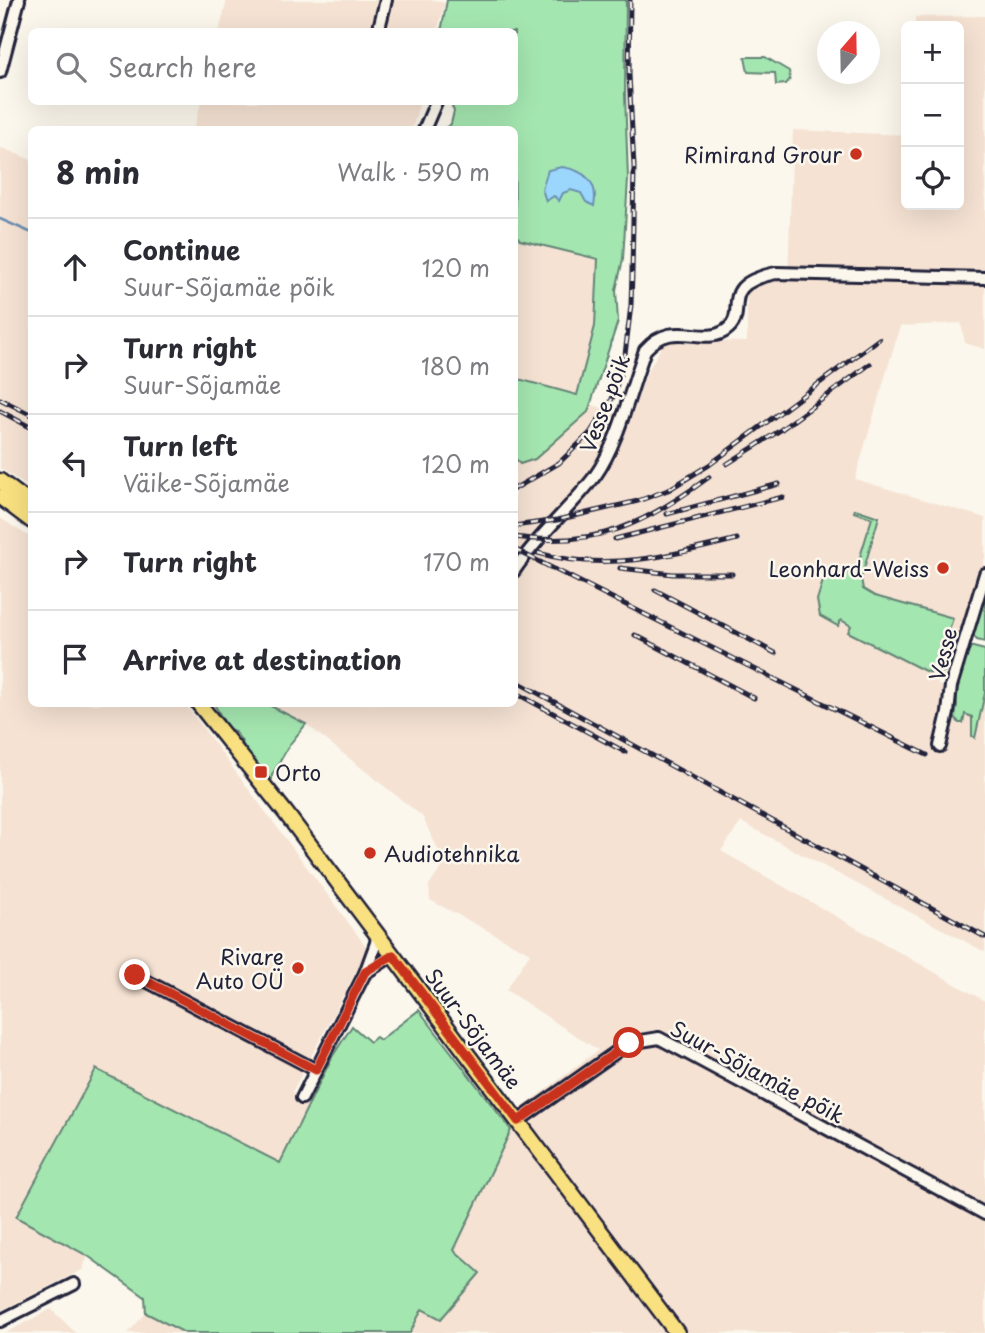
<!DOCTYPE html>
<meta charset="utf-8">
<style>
body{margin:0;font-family:"Playpen Sans",sans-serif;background:#f7f7f7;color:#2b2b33}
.controls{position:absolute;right:21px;top:21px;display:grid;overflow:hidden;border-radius:10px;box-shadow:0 7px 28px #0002}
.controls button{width:63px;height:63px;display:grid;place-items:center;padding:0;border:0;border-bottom:2px solid #e1e1e2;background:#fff;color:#2b2b33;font:35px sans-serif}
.compass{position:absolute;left:817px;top:21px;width:63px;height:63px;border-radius:50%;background:#fff;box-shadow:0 7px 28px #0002;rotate:20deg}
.stop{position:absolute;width:21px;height:21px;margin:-16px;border:5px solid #c8321e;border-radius:50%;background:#fff}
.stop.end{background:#c8321e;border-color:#fff;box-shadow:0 2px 7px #0008}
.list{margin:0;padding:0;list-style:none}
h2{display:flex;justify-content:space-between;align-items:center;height:91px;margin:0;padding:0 28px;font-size:30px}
h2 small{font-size:23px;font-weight:400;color:#7c7c81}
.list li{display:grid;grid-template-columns:46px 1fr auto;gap:21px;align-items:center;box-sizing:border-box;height:98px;padding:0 28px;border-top:2px solid #e1e1e2}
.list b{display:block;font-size:26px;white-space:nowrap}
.list p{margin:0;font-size:23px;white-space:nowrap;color:#7c7c81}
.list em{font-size:23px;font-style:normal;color:#7c7c81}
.icon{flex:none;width:38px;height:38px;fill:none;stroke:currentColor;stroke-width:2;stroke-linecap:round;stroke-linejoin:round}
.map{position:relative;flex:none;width:985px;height:1333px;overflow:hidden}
.search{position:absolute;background:#fff;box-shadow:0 7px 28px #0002;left:28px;top:28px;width:490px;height:77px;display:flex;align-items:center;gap:18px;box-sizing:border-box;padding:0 24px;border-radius:10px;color:#7c7c81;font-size:26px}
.panel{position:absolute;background:#fff;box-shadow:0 7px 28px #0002;left:28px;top:126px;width:490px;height:581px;border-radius:10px}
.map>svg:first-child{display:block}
.built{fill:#f5e2d3}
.green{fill:#a4e6b0;stroke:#638476;stroke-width:2}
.water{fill:#9bd6fc;stroke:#6b8eaf;stroke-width:2}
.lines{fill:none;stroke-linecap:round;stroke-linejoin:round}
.stream{stroke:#6b8eaf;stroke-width:2.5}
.minor-casing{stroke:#22223b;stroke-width:16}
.major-casing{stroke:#22223b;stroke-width:19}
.minor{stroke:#fbf7ec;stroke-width:10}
.major{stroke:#f9e181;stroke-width:14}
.rail-casing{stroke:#22223b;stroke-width:5}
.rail{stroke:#fbf7ec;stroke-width:2.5;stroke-dasharray:8;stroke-linecap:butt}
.route{stroke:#c8321e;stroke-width:9}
.poi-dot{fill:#c8321e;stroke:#fbf7ec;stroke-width:2.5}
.labels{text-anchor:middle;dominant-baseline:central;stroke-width:5;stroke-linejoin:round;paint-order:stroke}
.poi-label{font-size:21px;fill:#22223b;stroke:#fbf7ec;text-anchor:end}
.street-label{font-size:21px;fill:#22223b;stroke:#fbf7ec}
</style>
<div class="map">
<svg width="985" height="1333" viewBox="0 0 985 1333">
<rect width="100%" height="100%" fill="#fbf7ec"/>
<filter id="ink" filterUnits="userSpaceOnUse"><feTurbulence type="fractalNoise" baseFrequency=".0143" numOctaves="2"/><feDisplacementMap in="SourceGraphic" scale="14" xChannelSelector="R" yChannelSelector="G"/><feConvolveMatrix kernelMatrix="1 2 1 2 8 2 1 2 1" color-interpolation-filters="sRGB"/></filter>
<g filter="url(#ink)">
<g class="built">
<path d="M 227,0 L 433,0 L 445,3 L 437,31 L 219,32 Z"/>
<path d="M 985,16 L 985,349 L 965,343 L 961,323 L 900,326 L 855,479 L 985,518 L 985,558 L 954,660 L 937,684 L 980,709 L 985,693 L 985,952 L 741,822 L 721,851 L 985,1001 L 985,1333 L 410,1333 L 422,1309 L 479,1274 L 454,1250 L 524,1106 L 598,1050 L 506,990 L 530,953 L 430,900 L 429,885 L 445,864 L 422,816 L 306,724 L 290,744 L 272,775 L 219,704 L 514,704 L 515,460 L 525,456 L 589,404 L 631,416 L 646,375 L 665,340 L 747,342 L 747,294 L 765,279 L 788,279 L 793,130 L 906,135 L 906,205 L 959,205 L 959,26 L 915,26 L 915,17 Z"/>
<path d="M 201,102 L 420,102 L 412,129 L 194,129 Z"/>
<path d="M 0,147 L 31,160 L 31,489 L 0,468 Z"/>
<path d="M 520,240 L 598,259 L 595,326 L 577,395 L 515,378 L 514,242 Z"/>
<path d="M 0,518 L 31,538 L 32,704 L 185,704 L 368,949 L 292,1092 L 310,1102 L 280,1164 L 96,1069 L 16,1217 L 88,1256 L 82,1270 L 0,1311 Z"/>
<path d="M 51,1309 L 76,1333 L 6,1333 Z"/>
<path d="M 146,1313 L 185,1333 L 128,1333 Z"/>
</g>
<g class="green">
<path d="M 447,0 L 626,0 L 625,94 L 628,179 L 623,259 L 616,290 L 618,321 L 588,412 L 535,459 L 520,464 L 515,458 L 515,378 L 577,395 L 595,326 L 598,259 L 520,240 L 515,233 L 514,130 L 443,129 L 451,124 L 454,111 L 450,102 L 514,102 L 514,32 L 441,32 Z"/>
<path d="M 745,57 L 765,57 L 789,71 L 790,79 L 786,84 L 776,85 L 775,73 L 748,72 Z"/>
<path d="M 855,509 L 879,517 L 861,579 L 863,589 L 875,596 L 953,618 L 946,640 L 949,645 L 956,647 C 950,666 948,679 925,671 L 848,632 L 851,626 L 841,620 L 838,626 L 820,616 L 817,600 L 827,568 L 855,573 L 872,518 L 854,512 Z"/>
<path d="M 985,583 L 985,642 L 977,640 L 972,634 Z"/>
<path d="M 969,646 L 985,650 L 985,693 L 975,738 L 972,736 L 972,717 L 965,714 L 963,723 L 959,723 L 955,717 L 957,705 L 956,690 Z"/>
<path d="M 214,704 L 267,704 L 306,724 L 290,744 L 272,775 L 272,779 L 268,778 L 262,769 L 248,756 L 242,742 L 236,733 L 227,727 Z"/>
<path d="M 419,1010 L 511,1130 L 454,1250 L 480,1273 L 441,1319 L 422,1309 L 410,1333 L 185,1333 L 146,1313 L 145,1297 L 88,1256 L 16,1217 L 96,1069 L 280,1163 L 332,1057 L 352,1026 L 370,1042 L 376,1037 L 380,1040 Z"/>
</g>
<path class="water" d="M 562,167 C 584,170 599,182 594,206 L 586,202 L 581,193 L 571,190 L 563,193 L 559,201 L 554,196 L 546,201 L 542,189 L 548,170 Z"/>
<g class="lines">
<path class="stream" d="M 0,219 L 32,233"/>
<defs>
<g id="minor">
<path d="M 378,32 L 386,0"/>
<path d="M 0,72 L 19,0"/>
<path d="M 424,130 L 436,102"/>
<path d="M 514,571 C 537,536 570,509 595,476 C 618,444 631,388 645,350 C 673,318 702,346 725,331 C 752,313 713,286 776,273 L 985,278"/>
<path d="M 940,746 L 948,713 L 951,686 L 985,574"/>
<path d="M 365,973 L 393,955"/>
<path d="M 135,975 L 316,1070"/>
<path d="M 302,1098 L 365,973 L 376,943 L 377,934"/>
<path d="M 518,1121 L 629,1043 L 659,1038 L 985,1214"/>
<path d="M 0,1321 L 74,1284"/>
</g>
<g id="major">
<path d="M 0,481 L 32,505"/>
<path d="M 0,497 L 32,521"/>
<path d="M 199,704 L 285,812 L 677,1333"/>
</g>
</defs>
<use href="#minor" class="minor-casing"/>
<use href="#major" class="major-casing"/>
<use href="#minor" class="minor"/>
<use href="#major" class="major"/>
<defs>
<g id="rail">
<path d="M 0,399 L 32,415"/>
<path d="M 0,411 L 32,428"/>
<path d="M 727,464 L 779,431 L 870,364"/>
<path d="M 514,489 L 559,463 L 590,433 L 612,399 L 624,363 L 631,305 L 632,273 L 634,167 L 629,75 L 630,0"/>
<path d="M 667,514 L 779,484"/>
<path d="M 514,526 L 557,520 L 638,501 L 668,490 L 709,465 L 879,339"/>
<path d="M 514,537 C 596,548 644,525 709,477"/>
<path d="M 615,539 L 783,497"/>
<path d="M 514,549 L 927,755"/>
<path d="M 538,553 C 605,572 671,556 737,539"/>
<path d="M 620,568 L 673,574 L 732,574"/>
<path d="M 655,590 L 775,653"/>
<path d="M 635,635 L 754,698"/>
<path d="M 514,680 L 985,937"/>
<path d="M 514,692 L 625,752"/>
</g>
</defs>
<use href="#rail" class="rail-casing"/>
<use href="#rail" class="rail"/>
</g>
</g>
<g class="lines" filter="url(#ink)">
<path class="route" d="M 135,975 L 316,1070 L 365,972 L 393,955 L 518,1121 L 629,1043"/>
</g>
<g class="poi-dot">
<circle cx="856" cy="154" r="7"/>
<circle cx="943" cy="568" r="7"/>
<rect x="254" y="765" width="14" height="14" rx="3.5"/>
<circle cx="370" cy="853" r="7"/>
<circle cx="298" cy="968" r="7"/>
</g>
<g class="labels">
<g class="poi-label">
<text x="842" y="154">Rimirand Grour</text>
<text x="929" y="568">Leonhard-Weiss</text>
<text x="275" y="772" text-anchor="start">Orto</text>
<text x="384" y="853" text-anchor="start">Audiotehnika</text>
<text x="284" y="956">Rivare<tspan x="284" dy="24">Auto OÜ</tspan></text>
</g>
<g class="street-label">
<text transform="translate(604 403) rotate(-69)">Vesse põik</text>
<text transform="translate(942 654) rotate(-75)">Vesse</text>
<text transform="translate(474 1028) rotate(53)">Suur-Sõjamäe</text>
<text transform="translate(758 1071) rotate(28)">Suur-Sõjamäe põik</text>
</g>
</g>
</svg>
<div class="controls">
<button>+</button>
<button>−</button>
<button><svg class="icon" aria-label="locate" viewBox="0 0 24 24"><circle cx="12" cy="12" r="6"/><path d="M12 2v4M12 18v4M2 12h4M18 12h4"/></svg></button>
</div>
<svg class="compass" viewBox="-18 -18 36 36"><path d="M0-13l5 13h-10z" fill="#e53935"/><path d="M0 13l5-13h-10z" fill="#7c7c81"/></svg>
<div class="stop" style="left:629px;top:1043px"></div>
<div class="stop end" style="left:135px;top:975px"></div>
<div class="search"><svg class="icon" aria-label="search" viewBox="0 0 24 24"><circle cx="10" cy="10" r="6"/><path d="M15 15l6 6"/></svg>Search here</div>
<section class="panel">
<h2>8 min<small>Walk · 590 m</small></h2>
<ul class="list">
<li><svg class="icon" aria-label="ahead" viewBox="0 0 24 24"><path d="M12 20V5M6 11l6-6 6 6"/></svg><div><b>Continue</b><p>Suur-Sõjamäe põik</p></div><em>120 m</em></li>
<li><svg class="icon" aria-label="right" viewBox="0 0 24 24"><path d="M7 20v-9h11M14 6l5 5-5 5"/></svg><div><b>Turn right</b><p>Suur-Sõjamäe</p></div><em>180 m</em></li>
<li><svg class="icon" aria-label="left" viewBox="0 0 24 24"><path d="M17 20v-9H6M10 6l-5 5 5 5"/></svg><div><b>Turn left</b><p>Väike-Sõjamäe</p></div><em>120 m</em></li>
<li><svg class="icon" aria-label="right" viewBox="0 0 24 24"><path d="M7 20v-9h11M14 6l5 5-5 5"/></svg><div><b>Turn right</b></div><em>170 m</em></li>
<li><svg class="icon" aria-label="arrive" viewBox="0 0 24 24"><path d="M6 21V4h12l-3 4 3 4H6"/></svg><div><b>Arrive at destination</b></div></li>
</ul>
</section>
</div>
